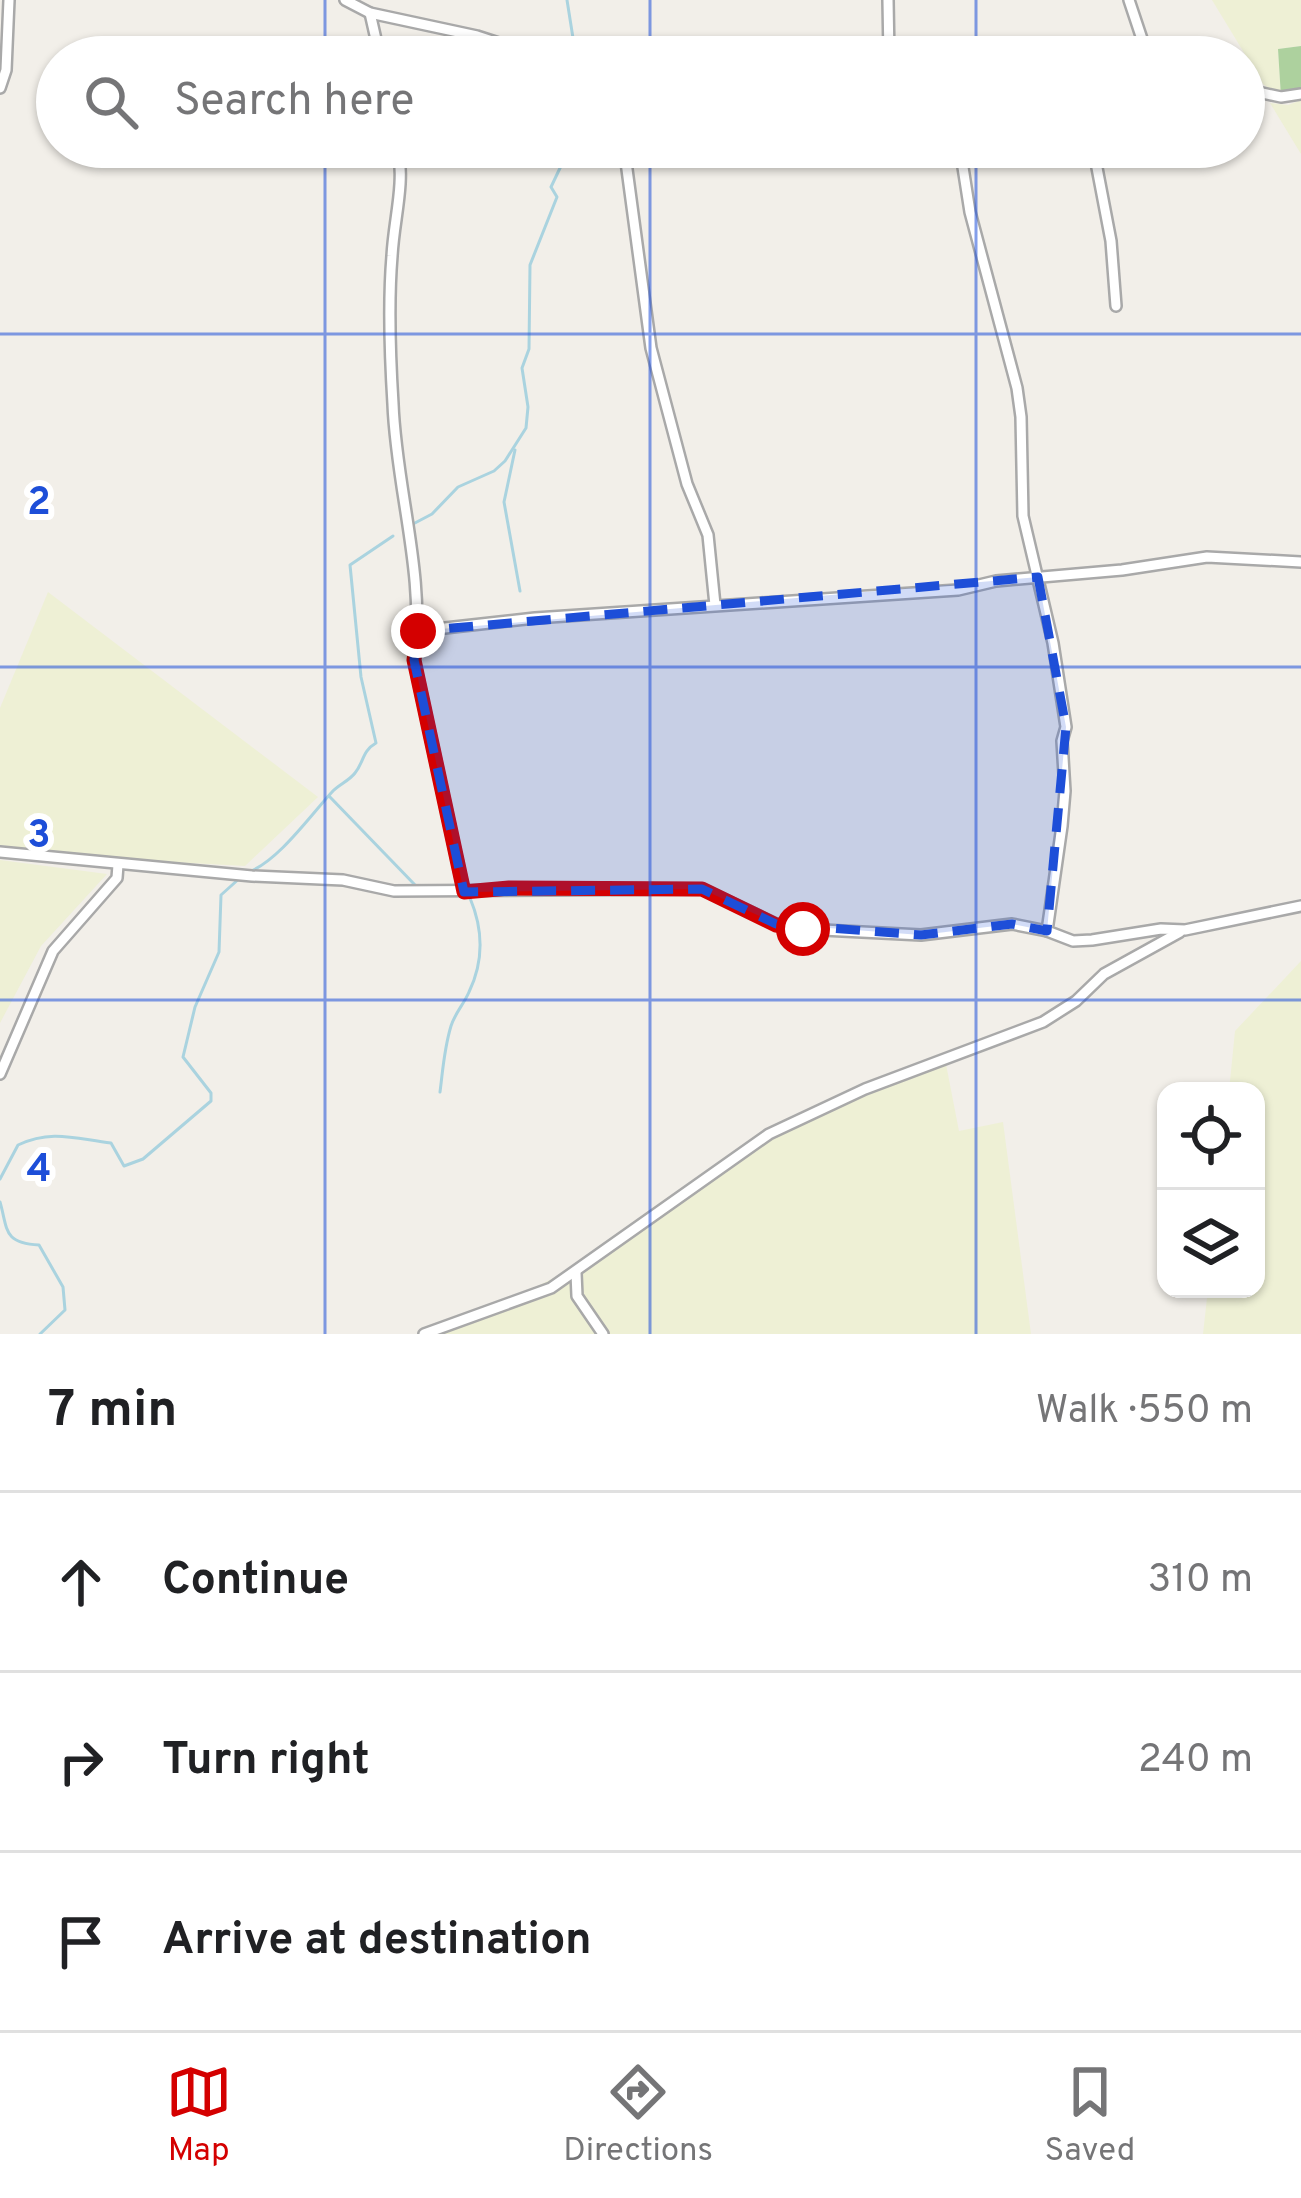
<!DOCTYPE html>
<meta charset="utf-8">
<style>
body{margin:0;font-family:Overpass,sans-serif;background:#f2f2f2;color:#202124}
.controls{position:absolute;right:36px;bottom:36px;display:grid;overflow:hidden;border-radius:24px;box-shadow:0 3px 9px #0004}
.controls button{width:108px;height:108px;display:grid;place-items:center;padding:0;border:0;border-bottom:3px solid #e0e0e0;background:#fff;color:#202124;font:60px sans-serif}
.stop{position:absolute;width:36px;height:36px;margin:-27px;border:9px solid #d40000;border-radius:50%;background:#fff}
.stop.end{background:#d40000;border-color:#fff;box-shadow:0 3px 12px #0008}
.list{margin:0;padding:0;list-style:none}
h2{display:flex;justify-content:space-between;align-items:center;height:156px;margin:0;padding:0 48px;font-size:51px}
h2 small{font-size:39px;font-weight:400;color:#757577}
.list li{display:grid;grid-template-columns:78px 1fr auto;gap:36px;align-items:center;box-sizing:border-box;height:180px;padding:0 48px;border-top:3px solid #e0e0e0}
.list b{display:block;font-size:45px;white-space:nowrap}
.list em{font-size:39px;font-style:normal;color:#757577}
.icon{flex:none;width:66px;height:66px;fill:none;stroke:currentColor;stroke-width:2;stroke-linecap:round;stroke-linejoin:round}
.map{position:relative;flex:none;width:1301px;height:1334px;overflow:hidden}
.search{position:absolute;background:#fff;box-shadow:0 3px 9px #0004;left:36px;right:36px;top:36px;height:132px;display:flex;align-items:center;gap:30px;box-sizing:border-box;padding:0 42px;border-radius:66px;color:#757577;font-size:45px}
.sheet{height:696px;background:#fff}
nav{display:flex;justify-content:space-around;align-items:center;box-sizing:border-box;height:168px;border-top:3px solid #e0e0e0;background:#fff;font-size:33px;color:#757577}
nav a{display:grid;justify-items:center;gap:6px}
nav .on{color:#d40000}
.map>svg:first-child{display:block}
.farmland{fill:#eef0d5}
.forest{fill:#add19e}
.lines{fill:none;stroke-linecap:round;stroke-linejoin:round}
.stream{stroke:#aad3df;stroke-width:3}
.minor-casing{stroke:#a9a9a9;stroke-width:14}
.minor{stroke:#fff;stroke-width:9}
.route{stroke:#d40000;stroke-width:15}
.marked{fill:#1d4ed8;fill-opacity:0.2;stroke:#1d4ed8;stroke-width:9;stroke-dasharray:24 15;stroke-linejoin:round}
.grid{fill:none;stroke:#1d4ed8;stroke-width:3;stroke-opacity:0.55}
.grid-label{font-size:39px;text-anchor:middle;font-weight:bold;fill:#1d4ed8;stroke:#fff;stroke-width:12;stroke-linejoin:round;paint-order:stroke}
</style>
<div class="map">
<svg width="1301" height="1334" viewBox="0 0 1301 1334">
<rect width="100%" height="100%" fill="#f2efe9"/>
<g class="farmland">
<path d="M 1212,0 L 1301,0 L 1301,46 L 1278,49 L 1281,97 L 1263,84 Z"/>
<path d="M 1301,100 L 1301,154 L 1270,103 L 1288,105 Z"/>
<path d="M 48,592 L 318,797 L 245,866 L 98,858 L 0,845 L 0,708 Z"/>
<path d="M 0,860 L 107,874 L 41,946 L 0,1023 Z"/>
<path d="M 1301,961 L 1301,1334 L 1203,1334 L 1208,1289 L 1256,1289 L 1256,1091 L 1229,1091 L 1235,1031 Z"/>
<path d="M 945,1059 L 959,1131 L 1003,1122 L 1031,1334 L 443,1334 L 601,1254 L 769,1134 Z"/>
</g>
<path class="forest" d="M 1301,46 L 1301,92 L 1281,97 L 1278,49 Z"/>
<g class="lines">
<g class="stream">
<path d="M 567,0 L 576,57"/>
<path d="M 515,450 L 504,502 L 520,591"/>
<path d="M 413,524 L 432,514 L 458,487 L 494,471 L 505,461 L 526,428 L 528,407 L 522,368 L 529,349 L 530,265 L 557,197 L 551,187 L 570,147"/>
<path d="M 329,796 L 416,886"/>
<path d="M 249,872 C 279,860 310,816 332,792 C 338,785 349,781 355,773 C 364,762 362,751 376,743 L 361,677 L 350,565 L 393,536"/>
<path d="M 440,1092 C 443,1069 444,1049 451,1026 C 455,1013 464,1004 469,992 C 484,961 483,929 470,898"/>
<path d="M 0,1179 L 18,1145 C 52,1129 76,1139 111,1143 L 124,1166 L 143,1159 L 211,1101 L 211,1093 L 183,1057 L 195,1007 L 219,952 L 221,895 L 241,877"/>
<path d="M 0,1202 C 8,1230 3,1243 39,1245 L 63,1287 L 65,1310 L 40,1334"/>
</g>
<defs>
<g id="minor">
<path d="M 345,0 L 370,13 L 477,36 L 542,57"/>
<path d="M 888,0 L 889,57"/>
<path d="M 1129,0 L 1148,57"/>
<path d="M 370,13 L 380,57"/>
<path d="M 0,88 L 6,70 L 9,0"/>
<path d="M 1244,89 L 1281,97 L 1301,94"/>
<path d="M 398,147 C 405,186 394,218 392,256 C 388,304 390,356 393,404 C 396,489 426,576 414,660 L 464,892"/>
<path d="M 624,147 L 651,348 L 687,484 L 708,535 L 715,605"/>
<path d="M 955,147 L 962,161 L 970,212 L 1017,388 L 1021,417 L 1023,516 L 1053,643 L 1066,727 L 1062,741 L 1065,791 L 1062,826 L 1047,931 L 1073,941 L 1092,940 L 1161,929 L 1185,930 L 1301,906"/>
<path d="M 1093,147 L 1111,241 L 1116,306"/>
<path d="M 418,631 L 535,618 L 958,590 L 996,581 L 1122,570 L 1207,557 L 1301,562"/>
<path d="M 0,852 L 252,876 L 343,880 L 394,891 L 702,889 L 776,924 L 803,929 L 921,935 L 1012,924 L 1047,931"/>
<path d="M 0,1074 L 53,951 L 117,878 L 118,865"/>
<path d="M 576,1273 L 577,1296 L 603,1334"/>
<path d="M 424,1334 L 551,1288 L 769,1134 L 865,1089 L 1043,1022 L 1076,1001 L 1104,974 L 1180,932"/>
</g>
</defs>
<use href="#minor" class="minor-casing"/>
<use href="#minor" class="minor"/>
</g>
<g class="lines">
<path class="route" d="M 418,631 L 414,660 L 464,892 L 509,888 L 702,889 L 776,925 L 803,929"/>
</g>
<path class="marked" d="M 1038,577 L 1066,727 L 1047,931 L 1012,924 L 921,935 L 776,924 L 702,889 L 464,892 L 414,660 L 418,631 Z"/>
<path class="grid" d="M 325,0 L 325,57M 650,0 L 650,57M 976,0 L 976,57M 325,147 L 325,1334M 650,147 L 650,1334M 976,147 L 976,1334M 0,334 L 1301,334M 0,667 L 1301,667M 0,1000 L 1301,1000"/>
<g class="grid-label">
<text x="39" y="514">2</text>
<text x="39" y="847">3</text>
<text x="39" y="1181">4</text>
</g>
</svg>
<div class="controls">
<button><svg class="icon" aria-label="locate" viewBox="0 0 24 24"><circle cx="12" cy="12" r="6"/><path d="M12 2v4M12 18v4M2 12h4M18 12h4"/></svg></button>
<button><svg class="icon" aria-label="layers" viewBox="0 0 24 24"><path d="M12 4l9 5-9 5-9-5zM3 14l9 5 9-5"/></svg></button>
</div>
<div class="stop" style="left:803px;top:929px"></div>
<div class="stop end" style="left:418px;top:631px"></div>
<div class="search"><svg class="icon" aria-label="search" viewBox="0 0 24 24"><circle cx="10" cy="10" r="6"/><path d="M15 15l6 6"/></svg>Search here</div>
</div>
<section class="sheet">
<h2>7 min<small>Walk · 550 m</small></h2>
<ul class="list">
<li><svg class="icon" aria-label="ahead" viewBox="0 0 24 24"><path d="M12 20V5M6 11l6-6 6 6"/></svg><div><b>Continue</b></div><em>310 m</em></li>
<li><svg class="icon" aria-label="right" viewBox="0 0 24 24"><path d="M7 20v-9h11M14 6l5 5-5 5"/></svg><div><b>Turn right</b></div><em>240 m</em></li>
<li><svg class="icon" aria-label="arrive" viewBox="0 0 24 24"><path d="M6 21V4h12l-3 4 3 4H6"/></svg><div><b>Arrive at destination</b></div></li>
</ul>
</section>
<nav>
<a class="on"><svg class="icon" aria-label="map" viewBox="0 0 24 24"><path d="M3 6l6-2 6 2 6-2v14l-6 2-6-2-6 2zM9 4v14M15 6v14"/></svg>Map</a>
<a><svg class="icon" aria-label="directions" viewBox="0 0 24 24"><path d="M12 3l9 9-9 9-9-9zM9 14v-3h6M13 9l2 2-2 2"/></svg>Directions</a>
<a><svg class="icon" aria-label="saved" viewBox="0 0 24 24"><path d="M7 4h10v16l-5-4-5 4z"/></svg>Saved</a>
</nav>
